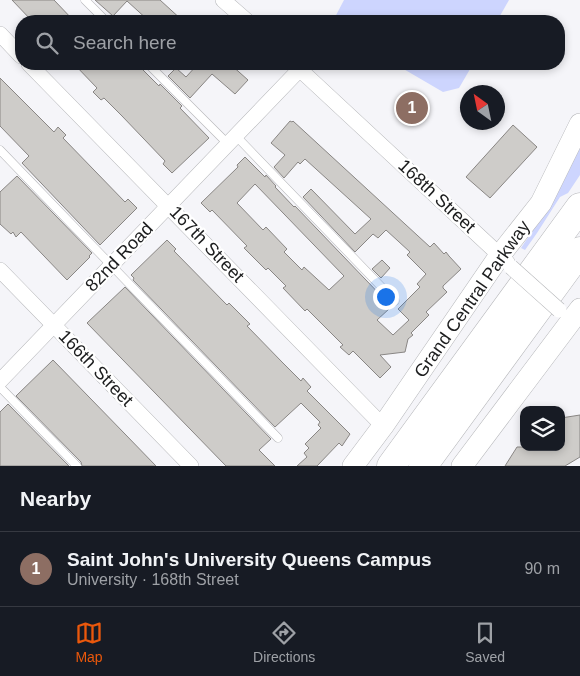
<!DOCTYPE html>
<meta charset="utf-8">
<style>
body{margin:0;font-family:Helvetica,sans-serif;background:#20242c;color:#f1f3f6}
.controls{position:absolute;right:15px;bottom:15px;display:grid;overflow:hidden;border-radius:10px;box-shadow:0 2px 8px #0003}
.controls button{width:45px;height:45px;display:grid;place-items:center;padding:0;border:0;border-bottom:1px solid #363941;background:#171b24;color:#f1f3f6;font:25px sans-serif}
.compass{position:absolute;left:460px;top:85px;width:45px;height:45px;border-radius:50%;background:#171b24;box-shadow:0 2px 8px #0003;rotate:327deg}
.you{position:absolute;left:385px;top:296px;width:18px;height:18px;margin:-12px;border:4px solid #fff;border-radius:50%;background:#1a73e8;box-shadow:0 0 0 8px #1a73e833}
.badge{display:grid;place-items:center;width:32px;height:32px;border-radius:50%;background:#ea580c;color:#fff;font-size:16px;font-weight:700}
.pin{position:absolute;translate:-50% -50%;border:2px solid #fff;box-shadow:0 1px 5px #0006}
.list{margin:0;padding:0;list-style:none}
h2{display:flex;justify-content:space-between;align-items:center;height:65px;margin:0;padding:0 20px;font-size:21px}
h2 small{font-size:16px;font-weight:400;color:#9ea1a6}
.list li{display:grid;grid-template-columns:32px 1fr auto;gap:15px;align-items:center;box-sizing:border-box;height:75px;padding:0 20px;border-top:1px solid #363941}
.list b{display:block;font-size:19px;white-space:nowrap}
.list p{margin:0;font-size:16px;white-space:nowrap;color:#9ea1a6}
.list em{font-size:16px;font-style:normal;color:#9ea1a6}
.icon{flex:none;width:28px;height:28px;fill:none;stroke:currentColor;stroke-width:2;stroke-linecap:round;stroke-linejoin:round}
.map{position:relative;flex:none;width:580px;height:466px;overflow:hidden}
.search{position:absolute;background:#171b24;box-shadow:0 2px 8px #0003;left:15px;right:15px;top:15px;height:55px;display:flex;align-items:center;gap:12px;box-sizing:border-box;padding:0 18px;border-radius:20px;color:#9ea1a6;font-size:19px}
.sheet{height:140px;background:#171b24}
nav{display:flex;justify-content:space-around;align-items:center;box-sizing:border-box;height:70px;border-top:1px solid #363941;background:#171b24;font-size:14px;color:#9ea1a6}
nav a{display:grid;justify-items:center;gap:2px}
nav .on{color:#ea580c}
.map>svg:first-child{display:block}
.green{fill:#cdd5fe}
.building{fill:#ceccc9;stroke:#898684;fill-rule:evenodd}
.lines{fill:none;stroke-linecap:round;stroke-linejoin:round}
.service-casing{stroke:#b5b6b9;stroke-width:9}
.minor-casing{stroke:#b5b6b9;stroke-width:16}
.secondary-casing{stroke:#b5b6b9;stroke-width:22}
.motorway-casing{stroke:#b5b6b9;stroke-width:29}
.service{stroke:#fff;stroke-width:8}
.minor{stroke:#fff;stroke-width:15}
.secondary{stroke:#fff;stroke-width:21}
.motorway{stroke:#fff;stroke-width:28}
.minor-bridge-casing{stroke:#b5b6b9;stroke-width:16;stroke-linecap:butt}
.minor-bridge{stroke:#fff;stroke-width:15}
.labels{text-anchor:middle;dominant-baseline:central;stroke-width:4.5;stroke-linejoin:round;paint-order:stroke}
.street-label{font-size:18px;fill:#1c1d1e;stroke:#fff}
</style>
<div class="map">
<svg width="580" height="466" viewBox="0 0 580 466">
<rect width="100%" height="100%" fill="#f5f5f9"/>
<g class="green">
<path d="M 344,0 L 509,0 L 497,21 L 333,21 Z"/>
<path d="M 395,64 L 473,64 L 459,88 L 443,92 Z"/>
<path d="M 580,148 L 580,175 L 568,193 L 560,197 L 537,233 L 525,250 L 521,248 L 550,205 Z"/>
</g>
<g class="building">
<path d="M 12,0 L 54,0 L 74,21 L 32,21 Z"/>
<path d="M 95,0 L 160,0 L 183,21 L 149,21 L 127,1 L 113,16 Z"/>
<path d="M 74,64 L 137,64 L 159,86 L 160,84 L 182,106 L 180,108 L 209,138 L 172,173 L 163,164 L 165,161 L 122,116 L 104,98 L 101,100 L 93,92 L 97,88 Z"/>
<path d="M 198,64 L 230,64 L 248,80 L 235,94 L 212,74 L 190,98 L 168,76 L 176,68 L 186,77 Z"/>
<path d="M 0,78 L 54,132 L 58,127 L 66,135 L 63,138 L 125,202 L 128,199 L 137,208 L 100,245 L 22,163 L 29,156 L 0,126 Z"/>
<path d="M 290,121 L 292,122 L 293,121 L 430,247 L 434,243 L 444,254 L 446,252 L 449,256 L 461,269 L 443,286 L 443,288 L 447,292 L 426,312 L 429,315 L 411,333 L 413,335 L 408,339 L 405,352 L 380,355 L 391,367 L 380,378 L 353,351 L 349,355 L 340,347 L 343,345 L 307,309 L 305,311 L 283,288 L 286,286 L 268,268 L 266,270 L 244,248 L 247,246 L 212,210 L 210,212 L 201,203 L 238,167 L 237,165 L 245,157 L 265,177 L 266,175 L 276,186 L 275,187 L 294,207 L 295,206 L 389,304 L 389,309 L 377,320 L 393,335 L 409,320 L 398,309 L 420,287 L 417,284 L 426,274 L 407,255 L 410,252 L 386,230 L 378,238 L 373,234 L 355,252 L 303,197 L 311,189 L 355,234 L 371,219 L 305,159 L 300,164 L 298,162 L 284,178 L 274,167 L 285,155 L 271,143 ZM 255,184 L 344,276 L 329,290 L 304,267 L 302,270 L 284,252 L 287,249 L 266,227 L 263,230 L 237,203 Z"/>
<path d="M 513,125 L 537,147 L 490,198 L 466,177 Z"/>
<path d="M 17,176 L 92,253 L 89,256 L 90,257 L 67,280 L 21,232 L 16,237 L 13,232 L 11,234 L 0,224 L 0,192 Z"/>
<path d="M 167,240 L 176,249 L 174,251 L 227,305 L 229,303 L 250,324 L 247,326 L 282,362 L 301,381 L 303,378 L 311,387 L 307,391 L 350,434 L 342,446 L 339,443 L 317,466 L 297,466 L 307,457 L 304,453 L 309,448 L 305,444 L 321,428 L 318,425 L 320,422 L 301,403 L 275,427 L 133,280 L 134,278 L 131,275 Z"/>
<path d="M 382,260 L 390,268 L 381,278 L 372,269 Z"/>
<path d="M 125,287 L 271,439 L 259,450 L 275,466 L 226,466 L 87,323 Z"/>
<path d="M 53,360 L 125,434 L 156,466 L 82,466 L 81,462 L 16,396 Z"/>
<path d="M 8,404 L 69,466 L 0,466 L 0,412 Z"/>
<path d="M 580,415 L 580,457 L 565,466 L 505,466 L 517,447 L 561,447 L 561,418 Z"/>
</g>
<g class="lines">
<defs>
<g id="service">
<path d="M 85,0 L 106,21"/>
<path d="M 148,64 L 228,144"/>
<path d="M 236,136 L 395,301"/>
<path d="M 0,150 L 278,438"/>
<path d="M 0,387 L 77,466"/>
</g>
<g id="minor">
<path d="M 223,0 L 247,21"/>
<path d="M 0,34 L 21,56"/>
<path d="M 29,64 L 383,426"/>
<path d="M 294,64 L 507,262"/>
<path d="M 0,270 L 191,466"/>
<path d="M 0,381 L 300,69"/>
</g>
<g id="secondary">
<path d="M 353,466 L 383,426 L 500,255 L 541,203 L 580,124"/>
<path d="M 462,466 L 580,309"/>
</g>
<g id="motorway">
<path d="M 391,466 L 580,207"/>
<path d="M 423,466 L 580,251"/>
</g>
</defs>
<use href="#service" class="service-casing"/>
<use href="#minor" class="minor-casing"/>
<use href="#secondary" class="secondary-casing"/>
<use href="#motorway" class="motorway-casing"/>
<use href="#service" class="service"/>
<use href="#minor" class="minor"/>
<use href="#secondary" class="secondary"/>
<use href="#motorway" class="motorway"/>
<defs>
<path id="minor-bridge" d="M 511,267 L 559,310"/>
</defs>
<use href="#minor-bridge" class="minor-bridge-casing"/>
<use href="#minor-bridge" class="minor-bridge"/>
</g>
<g class="labels">
<g class="street-label">
<text transform="translate(437 196) rotate(43)">168th Street</text>
<text transform="translate(207 244) rotate(46)">167th Street</text>
<text transform="translate(119 257) rotate(-46)">82nd Road</text>
<text transform="translate(472 299) rotate(-55)">Grand Central Parkway</text>
<text transform="translate(96 368) rotate(46)">166th Street</text>
</g>
</g>
</svg>
<div class="controls">
<button><svg class="icon" aria-label="layers" viewBox="0 0 24 24"><path d="M12 4l9 5-9 5-9-5zM3 14l9 5 9-5"/></svg></button>
</div>
<svg class="compass" viewBox="-18 -18 36 36"><path d="M0-13l5 13h-10z" fill="#e53935"/><path d="M0 13l5-13h-10z" fill="#9ea1a6"/></svg>
<div class="you"></div>
<div class="pin badge" style="left:412px;top:108px;background:#8d6e63">1</div>
<div class="search"><svg class="icon" aria-label="search" viewBox="0 0 24 24"><circle cx="10" cy="10" r="6"/><path d="M15 15l6 6"/></svg>Search here</div>
</div>
<section class="sheet">
<h2>Nearby<small></small></h2>
<ul class="list">
<li><span class="badge" style="background:#8d6e63">1</span><div><b>Saint John's University Queens Campus</b><p>University · 168th Street</p></div><em>90 m</em></li>
</ul>
</section>
<nav>
<a class="on"><svg class="icon" aria-label="map" viewBox="0 0 24 24"><path d="M3 6l6-2 6 2 6-2v14l-6 2-6-2-6 2zM9 4v14M15 6v14"/></svg>Map</a>
<a><svg class="icon" aria-label="directions" viewBox="0 0 24 24"><path d="M12 3l9 9-9 9-9-9zM9 14v-3h6M13 9l2 2-2 2"/></svg>Directions</a>
<a><svg class="icon" aria-label="saved" viewBox="0 0 24 24"><path d="M7 4h10v16l-5-4-5 4z"/></svg>Saved</a>
</nav>
